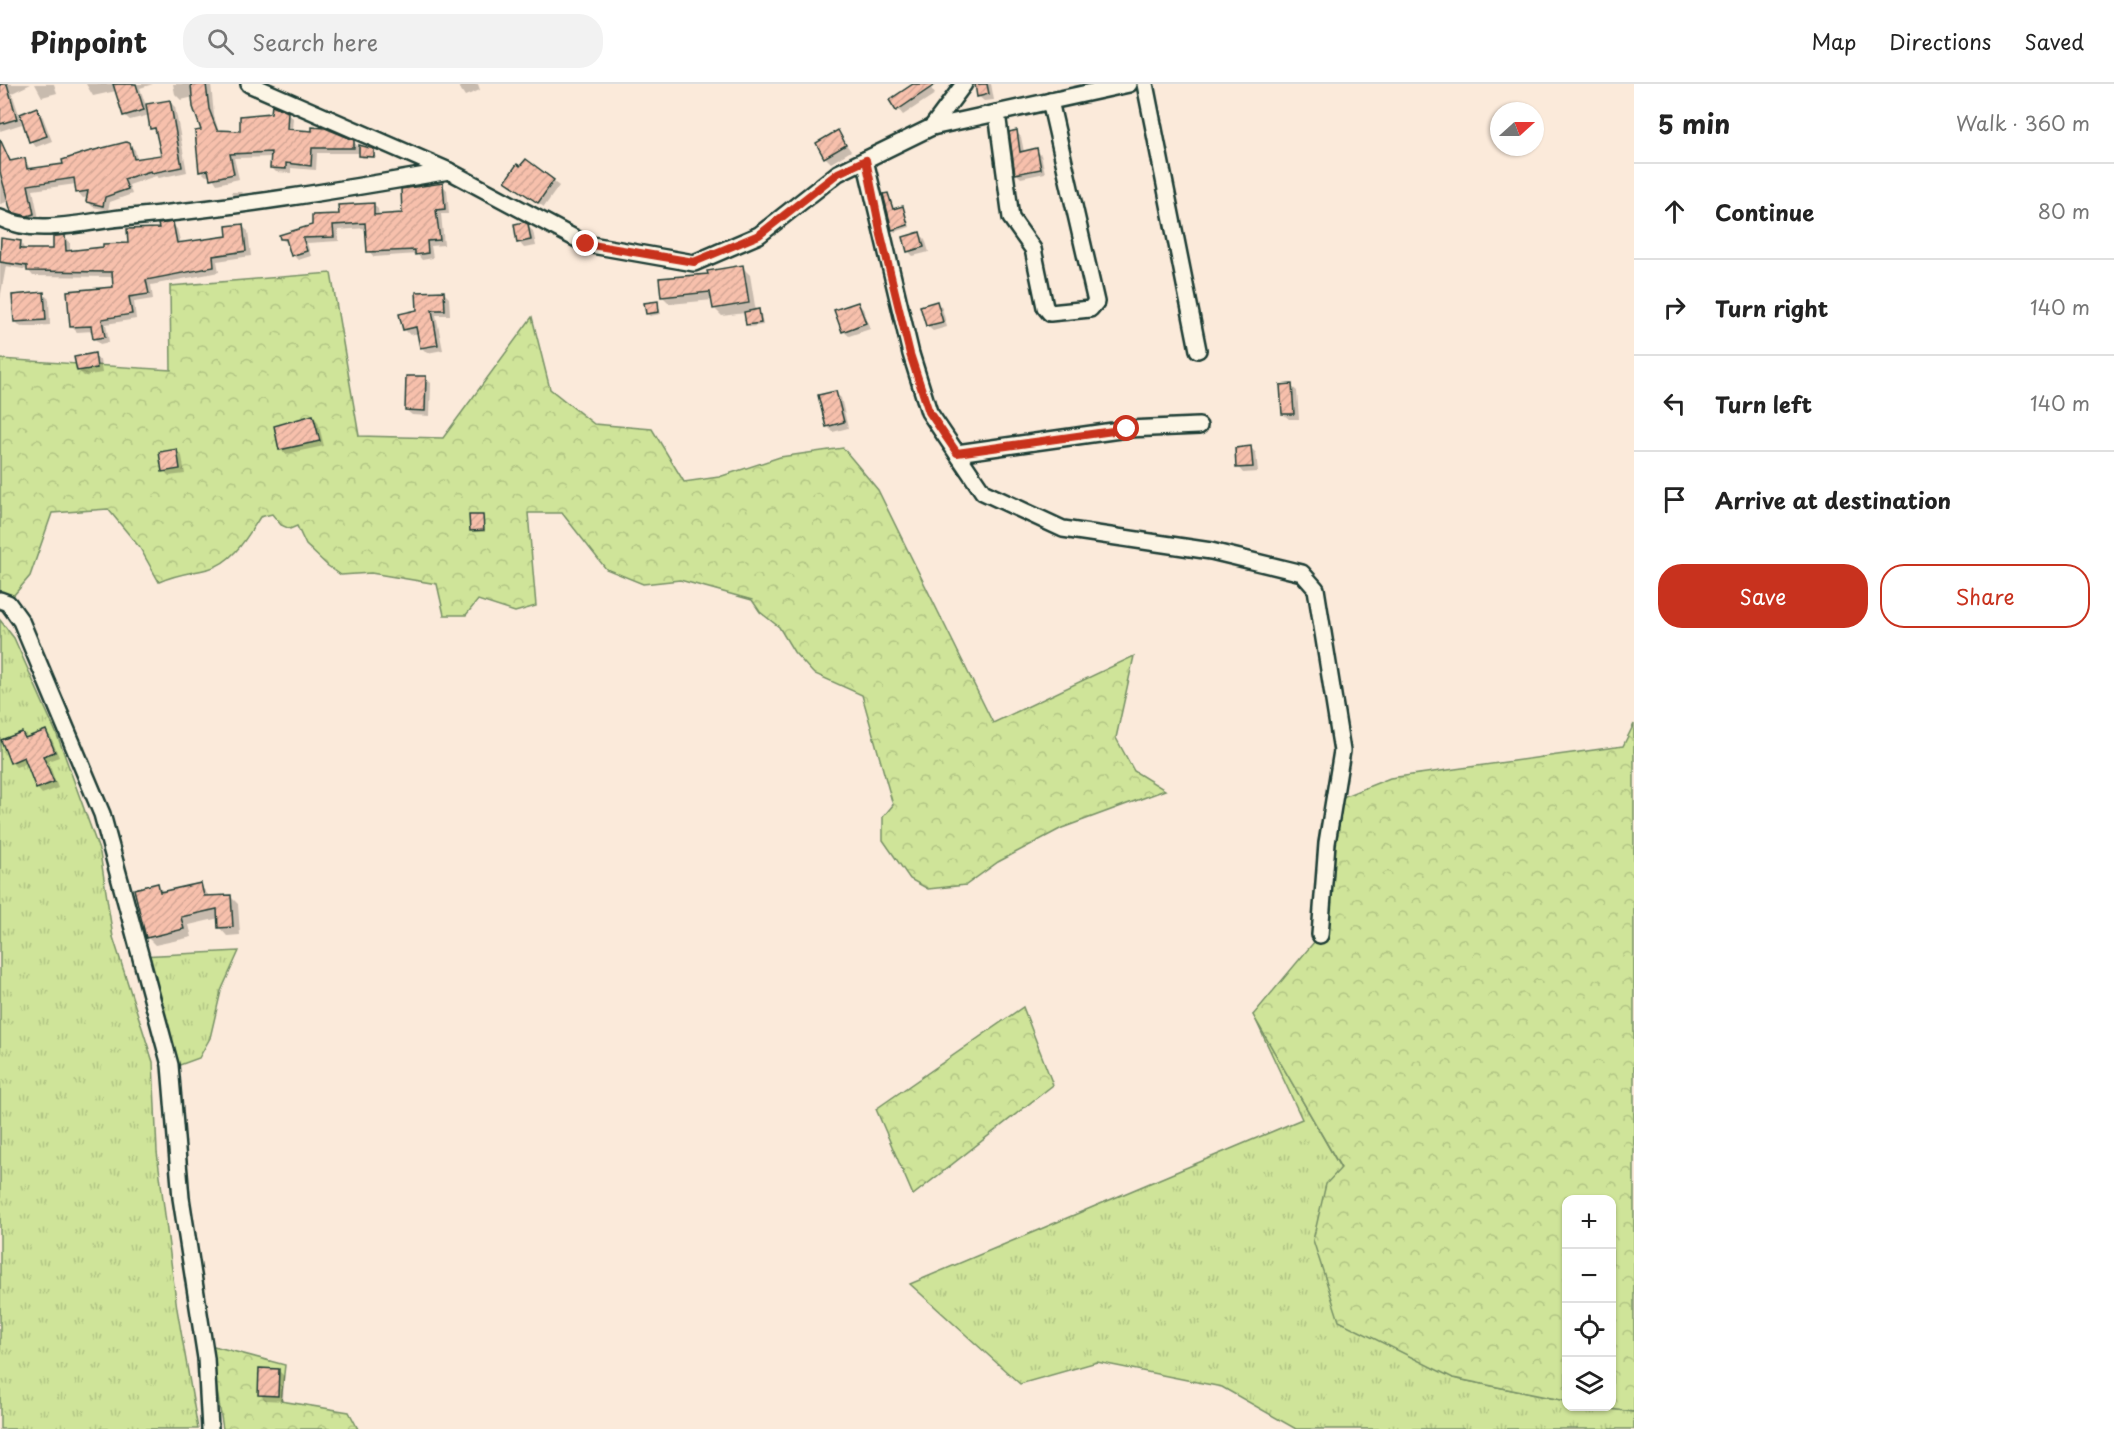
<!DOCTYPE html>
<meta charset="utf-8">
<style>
body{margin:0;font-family:"Playpen Sans",sans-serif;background:#f2f2f2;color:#222}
.controls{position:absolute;right:18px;bottom:18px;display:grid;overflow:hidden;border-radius:12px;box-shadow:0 2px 4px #0004}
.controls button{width:54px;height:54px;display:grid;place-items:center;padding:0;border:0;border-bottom:2px solid #e0e0e0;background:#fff;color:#222;font:30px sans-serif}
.compass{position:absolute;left:1490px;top:18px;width:54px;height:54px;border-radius:50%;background:#fff;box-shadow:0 2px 4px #0004;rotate:69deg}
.stop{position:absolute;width:18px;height:18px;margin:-14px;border:4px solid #c8321e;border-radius:50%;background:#fff}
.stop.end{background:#c8321e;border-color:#fff;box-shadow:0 2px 6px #0008}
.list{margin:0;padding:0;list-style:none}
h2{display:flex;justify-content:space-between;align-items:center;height:78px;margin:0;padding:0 24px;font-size:26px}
h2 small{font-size:20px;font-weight:400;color:#767676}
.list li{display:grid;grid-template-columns:39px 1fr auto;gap:18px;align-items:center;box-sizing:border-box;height:96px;padding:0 24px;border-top:2px solid #e0e0e0}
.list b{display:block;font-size:22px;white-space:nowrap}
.list em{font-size:20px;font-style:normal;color:#767676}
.actions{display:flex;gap:12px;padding:18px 24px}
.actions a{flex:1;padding:14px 0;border:2px solid #c8321e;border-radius:24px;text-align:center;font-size:21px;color:#c8321e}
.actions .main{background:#c8321e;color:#fff}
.icon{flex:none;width:33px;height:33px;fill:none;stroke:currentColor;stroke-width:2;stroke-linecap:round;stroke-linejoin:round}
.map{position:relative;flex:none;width:1634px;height:1345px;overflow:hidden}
header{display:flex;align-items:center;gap:36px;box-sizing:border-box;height:84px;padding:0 30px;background:#fff;border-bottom:2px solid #e0e0e0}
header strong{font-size:28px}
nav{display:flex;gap:33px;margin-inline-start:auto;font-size:21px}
.search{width:420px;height:54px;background:#f2f2f2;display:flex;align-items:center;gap:15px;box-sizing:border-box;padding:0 21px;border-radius:24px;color:#767676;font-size:22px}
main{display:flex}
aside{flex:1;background:#fff}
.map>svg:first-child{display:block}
.grass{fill:url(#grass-tufts);stroke:#779066;stroke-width:1.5}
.forest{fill:url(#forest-crowns);stroke:#779066;stroke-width:1.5}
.shadow{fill:#0003;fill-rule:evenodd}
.building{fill:url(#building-hatch);stroke:#1f3d34;stroke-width:1.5}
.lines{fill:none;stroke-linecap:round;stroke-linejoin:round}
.minor-casing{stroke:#1f3d34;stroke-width:20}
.minor{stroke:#fcf5e5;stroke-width:15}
.route{stroke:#c8321e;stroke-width:8}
</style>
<header>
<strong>Pinpoint</strong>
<div class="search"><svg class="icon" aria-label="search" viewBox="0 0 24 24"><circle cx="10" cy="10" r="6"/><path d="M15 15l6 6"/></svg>Search here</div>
<nav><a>Map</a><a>Directions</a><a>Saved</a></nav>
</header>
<main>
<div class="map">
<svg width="1634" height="1345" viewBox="0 0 1634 1345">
<defs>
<pattern id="grass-tufts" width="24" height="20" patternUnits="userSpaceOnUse" patternTransform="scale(1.5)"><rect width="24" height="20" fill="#cfe499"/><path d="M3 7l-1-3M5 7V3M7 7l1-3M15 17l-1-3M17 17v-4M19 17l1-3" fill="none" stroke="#b1c484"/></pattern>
<pattern id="forest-crowns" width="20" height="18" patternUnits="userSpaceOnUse" patternTransform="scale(1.5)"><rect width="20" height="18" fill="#cfe499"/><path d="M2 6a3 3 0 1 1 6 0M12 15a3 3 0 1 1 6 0" fill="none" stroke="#b1c484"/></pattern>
<pattern id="building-hatch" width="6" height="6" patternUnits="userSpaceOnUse" patternTransform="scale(1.5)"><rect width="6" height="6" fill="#f7c0ac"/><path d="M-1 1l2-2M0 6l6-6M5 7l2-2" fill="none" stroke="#d3a695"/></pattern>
</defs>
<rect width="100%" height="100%" fill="#fbeada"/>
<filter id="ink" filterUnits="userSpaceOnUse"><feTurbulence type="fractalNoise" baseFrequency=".0167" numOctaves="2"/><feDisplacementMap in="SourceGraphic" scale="12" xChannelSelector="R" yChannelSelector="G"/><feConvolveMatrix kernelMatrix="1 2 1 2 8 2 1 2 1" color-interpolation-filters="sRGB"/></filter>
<g filter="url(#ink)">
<g class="grass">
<path d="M 0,536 L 14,554 L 58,653 L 100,769 L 113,853 L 153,978 L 157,1068 L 177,1225 L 198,1345 L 0,1345 Z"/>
<path d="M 239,867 L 221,907 L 210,954 L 199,974 L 177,982 L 140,872 Z"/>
<path d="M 1253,930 L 1341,1085 L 1453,1294 L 1566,1317 L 1566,1322 L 1595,1323 L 1634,1328 L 1634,1345 L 1296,1345 L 1222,1303 L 1097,1278 L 1020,1300 L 910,1200 L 1302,1035 Z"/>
</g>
<g class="forest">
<path d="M 331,189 L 359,352 L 443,354 L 532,233 L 550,305 L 594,340 L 652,345 L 684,398 L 719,393 L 780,373 L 843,364 L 878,406 L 993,639 L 1134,572 L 1116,654 L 1134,687 L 1165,706 L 1062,744 L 998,778 L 966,801 L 928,805 L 910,795 L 883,756 L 883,733 L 893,721 L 862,611 L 813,589 L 794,568 L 779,543 L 760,528 L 752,516 L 680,496 L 643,500 L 606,485 L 562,429 L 528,429 L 536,522 L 515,528 L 478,516 L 466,531 L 444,531 L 437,500 L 371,489 L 341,491 L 328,482 L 306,461 L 297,442 L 290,445 L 281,441 L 272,430 L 260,433 C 247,453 233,479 208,485 C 190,489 176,490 159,498 L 140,464 L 108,425 L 52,429 L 30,492 L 13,512 L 0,507 L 0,275 L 171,286 L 170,202 Z"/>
<path d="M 1634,640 L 1634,1328 L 1595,1323 L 1612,1322 L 1612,1116 L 1566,1116 L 1566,1317 L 1453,1294 L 1339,1237 L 1313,1156 L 1326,1100 L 1341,1084 L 1253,931 L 1320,851 L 1335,716 L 1390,694 L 1623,662 Z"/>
<path d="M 1023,923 L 1053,1001 L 913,1111 L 876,1025 Z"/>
<path d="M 210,1261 L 285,1281 L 281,1317 L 349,1328 L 358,1345 L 223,1345 Z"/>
</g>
<g class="shadow">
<path d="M 0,0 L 31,0 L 12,9 L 22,40 L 0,47 Z"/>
<path d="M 35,0 L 54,0 L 57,9 L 42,13 Z"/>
<path d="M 86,0 L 153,0 L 140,4 L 146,22 L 170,18 L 175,23 L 187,88 L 159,94 L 156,92 L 129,101 L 132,110 L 110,118 L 108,126 L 93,123 L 88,118 L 89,113 L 83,114 L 78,108 L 76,100 L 33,106 L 39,135 L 18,133 L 12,127 L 10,117 L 0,120 L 0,66 L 4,65 L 12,78 L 25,76 L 31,86 L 65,81 L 130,61 L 135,66 L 137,76 L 163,72 L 150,31 L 130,36 L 124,31 L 116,7 L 93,12 Z"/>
<path d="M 173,0 L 211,0 L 214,32 L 219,48 L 242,48 L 287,29 L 293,34 L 292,47 L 353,57 L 360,65 L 373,66 L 376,74 L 362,74 L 360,69 L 317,69 L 316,86 L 291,84 L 291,89 L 276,88 L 271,83 L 272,73 L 234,74 L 239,95 L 217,100 L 211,91 L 206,92 L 201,87 L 203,47 L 194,13 L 181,16 L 175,10 ZM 203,85 L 216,86 L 203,88 Z"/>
<path d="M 457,0 L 478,0 L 480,6 L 465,12 Z"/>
<path d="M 916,0 L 928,0 L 935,10 L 903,31 L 891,16 Z"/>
<path d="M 976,0 L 991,0 L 994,16 L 984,17 L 978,12 Z"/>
<path d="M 37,25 L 42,31 L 52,57 L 36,63 L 31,57 Z"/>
<path d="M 837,48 L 851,67 L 831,79 L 825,73 Z"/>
<path d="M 1016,48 L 1021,53 L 1024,68 L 1036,66 L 1041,71 L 1045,89 L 1021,94 L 1016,89 Z"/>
<path d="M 527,77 L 559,102 L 544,123 L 507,97 Z"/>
<path d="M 442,101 L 447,106 L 449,130 L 441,130 L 444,161 L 431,162 L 433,174 L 422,176 L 417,170 L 374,173 L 369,167 L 367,144 L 338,146 L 339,157 L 307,159 L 311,172 L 298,176 L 293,171 L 289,160 L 281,155 L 373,120 L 378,125 L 379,132 L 403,131 Z"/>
<path d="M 231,108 L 241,108 L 246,113 L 236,117 Z"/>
<path d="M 888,110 L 894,126 L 902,124 L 905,126 L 910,143 L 895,148 L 893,146 Z"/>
<path d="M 172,140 L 177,145 L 181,160 L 228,153 L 242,142 L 248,147 L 251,172 L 217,177 L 219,188 L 151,201 L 153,215 L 134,218 L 136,235 L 106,240 L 109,258 L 100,260 L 94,254 L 93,247 L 77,248 L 72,243 L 114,205 L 114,193 L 33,192 L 28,186 L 6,182 L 0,215 L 0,155 L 21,158 L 25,167 L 55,167 L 64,153 L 70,158 L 70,168 L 130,161 Z"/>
<path d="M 527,142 L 533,147 L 536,162 L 524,164 L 519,158 Z"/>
<path d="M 920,150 L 925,155 L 929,168 L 913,172 L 908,167 Z"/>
<path d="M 742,183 L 750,191 L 756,228 L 761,229 L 763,241 L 750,243 L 745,229 L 722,232 L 715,225 L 713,216 L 670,220 L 662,212 L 709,192 Z"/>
<path d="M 444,209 L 449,214 L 450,231 L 436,231 L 443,266 L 427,269 L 422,264 L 419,249 L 410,251 L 404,245 Z"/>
<path d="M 43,210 L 49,215 L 50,241 L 21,243 L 15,237 Z"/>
<path d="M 657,218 L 661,230 L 650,232 L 647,230 Z"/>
<path d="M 937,219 L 942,224 L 947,243 L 933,247 L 927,242 Z"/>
<path d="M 858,220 L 863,225 L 870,245 L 849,252 L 843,247 Z"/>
<path d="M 94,271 L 100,276 L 102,289 L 84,292 L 78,286 Z"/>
<path d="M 425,294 L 431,299 L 430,332 L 412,331 L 406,326 Z"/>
<path d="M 1291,302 L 1297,307 L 1299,335 L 1289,335 L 1283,330 Z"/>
<path d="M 835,309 L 841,314 L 848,344 L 833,348 L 827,342 Z"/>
<path d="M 313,332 L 318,338 L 324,362 L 286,370 L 280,365 Z"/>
<path d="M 1251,364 L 1256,369 L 1258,388 L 1243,389 L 1238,383 Z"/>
<path d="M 177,367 L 182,372 L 185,390 L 169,392 L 164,387 Z"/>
<path d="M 482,432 L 485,448 L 474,448 L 471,446 Z"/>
<path d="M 46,648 L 51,653 L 59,673 L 48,677 L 58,704 L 42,710 L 37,704 L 27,679 L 16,683 L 11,678 L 22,650 L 27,655 Z"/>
<path d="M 157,801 L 165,809 L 200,801 L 210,813 L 230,812 L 238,820 L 240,851 L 227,852 L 219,843 L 219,834 L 189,841 L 192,853 L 155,861 L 147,853 Z"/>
<path d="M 279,1287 L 284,1292 L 283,1317 L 265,1316 L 260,1310 Z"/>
</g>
<g class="building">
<path d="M 0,0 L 7,0 L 17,35 L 0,40 Z"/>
<path d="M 113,0 L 136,0 L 144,26 L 123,32 Z"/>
<path d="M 206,0 L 209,25 L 217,46 L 240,47 L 240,32 L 271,29 L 272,21 L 288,28 L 287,45 L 312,47 L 312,43 L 325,44 L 354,56 L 354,64 L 312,64 L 311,82 L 286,79 L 286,85 L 270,84 L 271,68 L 230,70 L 234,90 L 210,95 L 208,86 L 199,88 L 195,47 L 201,46 L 193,23 L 191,1 Z"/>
<path d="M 913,0 L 936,0 L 896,27 L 889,16 Z"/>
<path d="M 975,0 L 987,0 L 989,10 L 977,13 Z"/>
<path d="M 170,16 L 182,83 L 152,89 L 151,87 L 124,95 L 128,105 L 105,113 L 103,122 L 86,118 L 88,107 L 76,109 L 74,94 L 28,101 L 34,130 L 27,132 L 11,128 L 0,88 L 0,55 L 10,77 L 25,74 L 27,85 L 63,80 L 62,76 L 87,68 L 126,58 L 130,59 L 134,75 L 161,71 L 155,44 L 150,45 L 146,20 Z"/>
<path d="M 37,23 L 47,52 L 29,58 L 20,30 Z"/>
<path d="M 838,46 L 846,61 L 824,74 L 816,59 Z"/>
<path d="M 1017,46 L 1020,68 L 1037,64 L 1041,85 L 1015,90 L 1009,48 Z"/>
<path d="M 359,61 L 374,65 L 374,73 L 359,72 Z"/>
<path d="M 526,75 L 554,96 L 538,119 L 505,97 L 517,80 L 520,82 Z"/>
<path d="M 443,99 L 445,125 L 436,126 L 440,156 L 427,157 L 428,169 L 415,171 L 415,166 L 367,168 L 365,139 L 333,141 L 334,153 L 303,154 L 307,167 L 291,172 L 286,155 L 280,155 L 279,151 L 312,141 L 312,131 L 339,130 L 338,121 L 374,119 L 374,131 L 402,129 L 401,105 Z"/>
<path d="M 888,109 L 893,125 L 903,122 L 908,141 L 892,146 L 883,110 Z"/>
<path d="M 173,138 L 177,159 L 227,152 L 226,142 L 243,140 L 246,167 L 213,172 L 214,183 L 146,196 L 149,210 L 129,213 L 132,230 L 102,235 L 105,253 L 93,255 L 91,242 L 70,243 L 67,207 L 113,203 L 112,188 L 27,187 L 27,182 L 0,178 L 1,154 L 21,157 L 20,165 L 53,165 L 53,152 L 65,151 L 66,167 L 103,163 L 103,160 L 128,159 L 127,145 L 159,144 L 158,140 Z"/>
<path d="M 524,138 L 528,140 L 531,156 L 517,159 L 514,140 Z"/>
<path d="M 920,148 L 924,163 L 907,168 L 903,153 Z"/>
<path d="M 743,181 L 749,219 L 713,225 L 710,208 L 661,213 L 659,194 L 708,190 L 707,187 Z"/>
<path d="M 444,207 L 445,226 L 432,226 L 438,261 L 420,264 L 416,243 L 403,246 L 399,230 L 417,226 L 416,208 Z"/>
<path d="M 44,208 L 46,236 L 14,238 L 12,211 Z"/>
<path d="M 658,217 L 659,228 L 646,230 L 644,219 Z"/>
<path d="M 937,217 L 943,238 L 926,242 L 920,222 Z"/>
<path d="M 858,218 L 866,239 L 842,248 L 834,226 Z"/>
<path d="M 759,225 L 761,239 L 746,241 L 744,228 Z"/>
<path d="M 95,269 L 97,284 L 77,287 L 74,273 Z"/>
<path d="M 406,292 L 426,292 L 425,327 L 405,326 Z"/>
<path d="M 1292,300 L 1294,330 L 1282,330 L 1280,301 Z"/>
<path d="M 836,307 L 844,338 L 826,343 L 818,311 Z"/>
<path d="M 313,331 L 320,357 L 279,366 L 274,342 Z"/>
<path d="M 1251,362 L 1253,383 L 1236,384 L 1235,364 Z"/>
<path d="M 177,365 L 180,385 L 162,388 L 159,368 Z"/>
<path d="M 469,431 L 483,431 L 484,446 L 470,447 Z"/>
<path d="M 46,646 L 55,668 L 43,672 L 54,698 L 36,705 L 24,673 L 10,679 L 1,656 L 22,648 L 25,654 Z"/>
<path d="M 158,799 L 160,808 L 201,799 L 204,812 L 231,811 L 233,843 L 218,844 L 217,825 L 181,833 L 184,845 L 146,854 L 134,805 Z"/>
<path d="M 259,1284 L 279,1285 L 278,1312 L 258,1311 Z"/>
</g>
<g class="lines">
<defs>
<g id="minor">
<path d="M 249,0 L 449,87 L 586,160 L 694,179 L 759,151 L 838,89 L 932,43 L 1129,0"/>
<path d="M 1145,0 L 1198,266"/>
<path d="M 997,29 L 1011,134 L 1033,165 L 1045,223 L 1050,229 L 1090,225 L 1096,218 L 1050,17"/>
<path d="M 932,43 L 964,0"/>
<path d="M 865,76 L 911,270 L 929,328 L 983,408 L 1063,445 L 1211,467 L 1302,489 L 1316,505 L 1342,667 L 1327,759 L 1320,851"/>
<path d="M 0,134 C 36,152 82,138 121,134 C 231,124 340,106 449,87"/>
<path d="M 957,369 L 1127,345 L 1199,342"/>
<path d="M 0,516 L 8,519 L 21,537 L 102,730 L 170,981 L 181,1114 L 206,1274 L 210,1345"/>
</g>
</defs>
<use href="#minor" class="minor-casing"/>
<use href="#minor" class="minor"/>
</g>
</g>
<g class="lines" filter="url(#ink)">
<path class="route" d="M 586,160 L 694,178 L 759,151 L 838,89 L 866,76 L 881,151 L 910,270 L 929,328 L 957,369 L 1127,345"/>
</g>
</svg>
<div class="controls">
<button>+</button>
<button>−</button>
<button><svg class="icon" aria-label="locate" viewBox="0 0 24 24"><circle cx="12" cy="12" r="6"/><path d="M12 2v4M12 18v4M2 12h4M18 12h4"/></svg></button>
<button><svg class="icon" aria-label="layers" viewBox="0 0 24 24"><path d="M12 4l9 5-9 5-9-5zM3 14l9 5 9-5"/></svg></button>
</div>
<svg class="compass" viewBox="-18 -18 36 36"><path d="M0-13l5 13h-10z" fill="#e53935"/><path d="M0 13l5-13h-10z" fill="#767676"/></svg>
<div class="stop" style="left:1127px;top:345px"></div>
<div class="stop end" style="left:586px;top:160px"></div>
</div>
<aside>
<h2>5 min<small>Walk · 360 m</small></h2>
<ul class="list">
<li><svg class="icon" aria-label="ahead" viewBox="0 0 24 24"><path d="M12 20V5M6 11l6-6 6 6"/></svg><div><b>Continue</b></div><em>80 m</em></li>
<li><svg class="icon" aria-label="right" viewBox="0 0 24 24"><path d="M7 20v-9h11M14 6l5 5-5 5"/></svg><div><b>Turn right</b></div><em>140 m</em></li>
<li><svg class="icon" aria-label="left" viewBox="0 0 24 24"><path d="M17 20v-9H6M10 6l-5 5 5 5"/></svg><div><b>Turn left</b></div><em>140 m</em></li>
<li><svg class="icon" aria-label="arrive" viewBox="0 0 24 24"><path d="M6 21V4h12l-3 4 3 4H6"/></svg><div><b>Arrive at destination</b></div></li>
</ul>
<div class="actions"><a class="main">Save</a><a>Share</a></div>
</aside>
</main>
